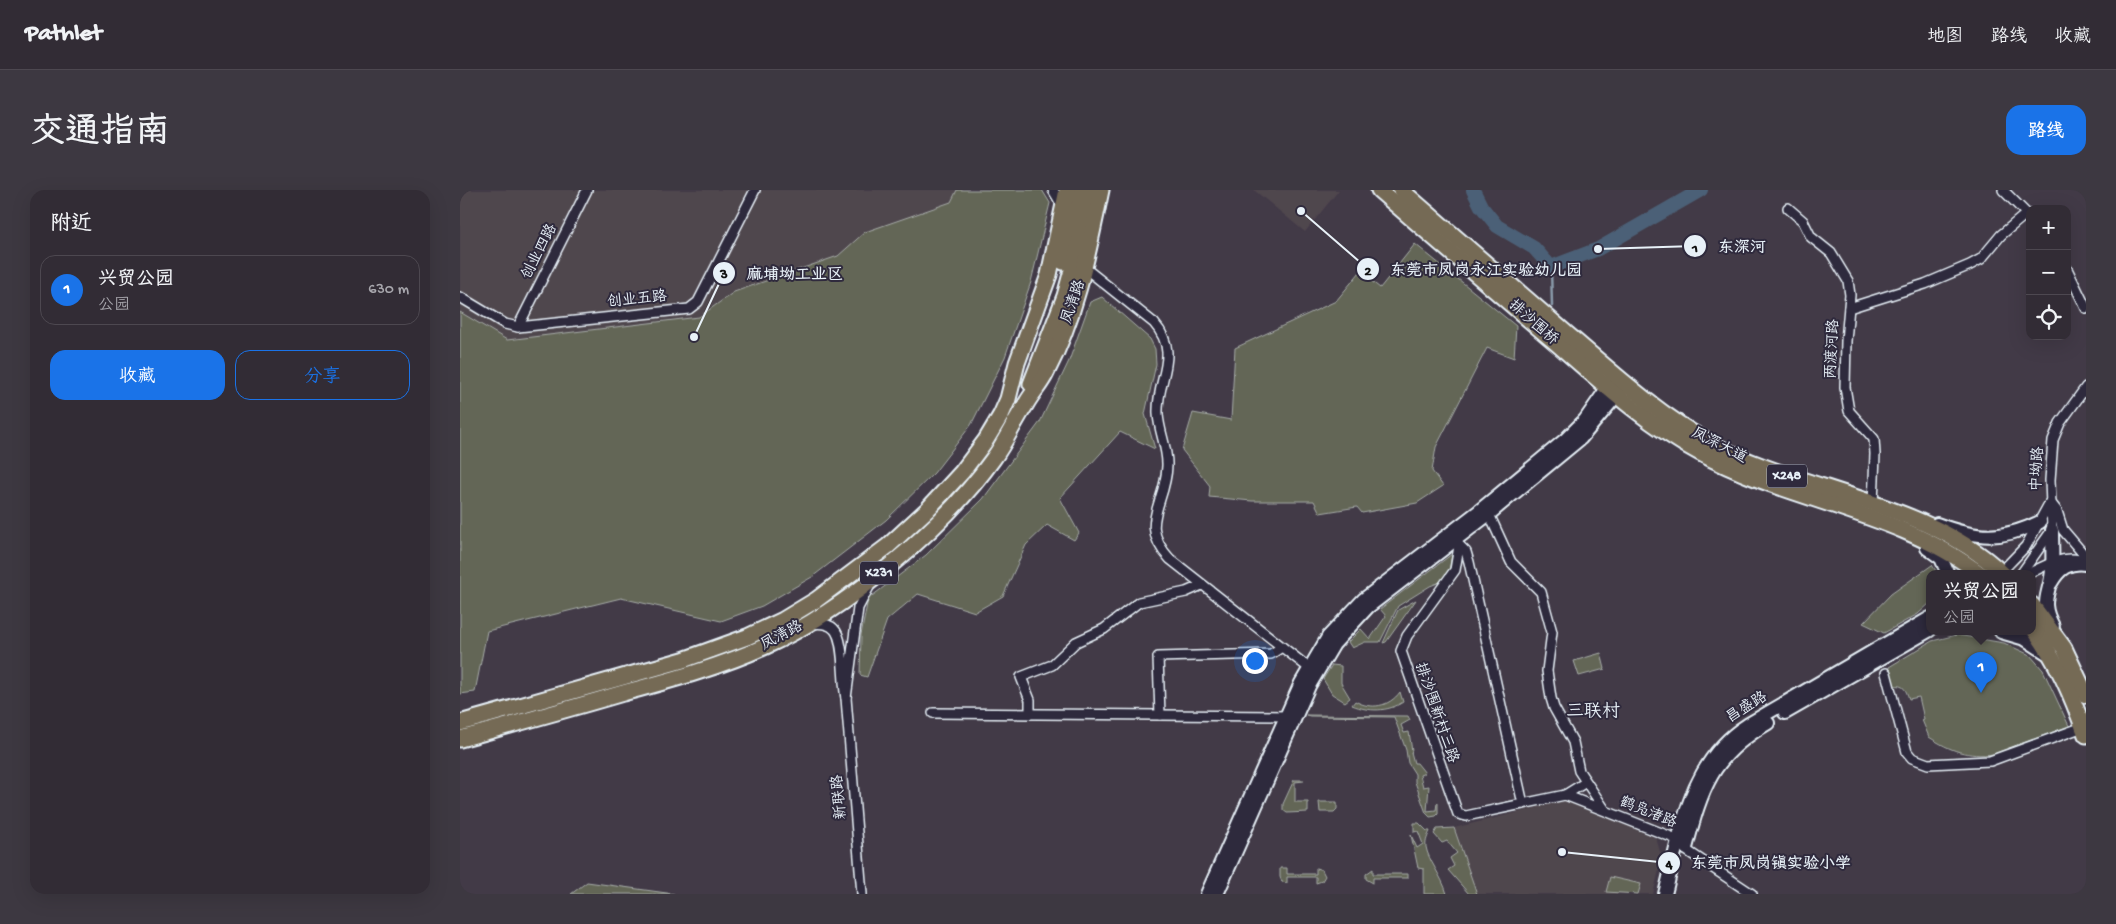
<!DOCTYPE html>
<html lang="zh">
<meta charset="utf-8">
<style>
body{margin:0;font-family:"Gochi Hand","LXGW WenKai TC",sans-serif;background:#3d3841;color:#f1f3f6}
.controls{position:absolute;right:15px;top:15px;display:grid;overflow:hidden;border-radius:10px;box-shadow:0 5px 20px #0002}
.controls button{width:45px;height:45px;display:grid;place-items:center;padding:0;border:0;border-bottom:1px solid #4d4850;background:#322c35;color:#f1f3f6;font:25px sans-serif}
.you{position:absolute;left:794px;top:470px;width:18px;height:18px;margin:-12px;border:4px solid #fff;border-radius:50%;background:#1a73e8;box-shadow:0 0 0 8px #1a73e833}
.badge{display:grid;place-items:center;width:32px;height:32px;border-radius:50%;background:#1a73e8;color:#fff;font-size:16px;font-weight:700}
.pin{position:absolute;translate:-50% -41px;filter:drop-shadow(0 1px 2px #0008)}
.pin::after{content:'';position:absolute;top:26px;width:18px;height:15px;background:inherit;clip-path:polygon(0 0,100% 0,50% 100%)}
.popup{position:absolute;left:1466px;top:380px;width:110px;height:65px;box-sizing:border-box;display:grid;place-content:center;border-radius:10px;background:#322c35;filter:drop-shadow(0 1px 4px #0005);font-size:16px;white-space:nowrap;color:#a8a7ad}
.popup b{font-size:19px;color:#f1f3f6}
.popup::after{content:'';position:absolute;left:50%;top:100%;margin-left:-10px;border:10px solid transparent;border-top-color:#322c35}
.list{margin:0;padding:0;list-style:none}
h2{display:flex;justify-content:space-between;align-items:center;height:65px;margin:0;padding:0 20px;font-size:21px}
h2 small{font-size:16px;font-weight:400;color:#a8a7ad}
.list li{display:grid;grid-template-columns:32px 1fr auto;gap:15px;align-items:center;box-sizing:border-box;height:70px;margin:0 10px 10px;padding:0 10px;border:1px solid #4d4850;border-radius:15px}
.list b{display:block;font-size:19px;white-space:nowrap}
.list p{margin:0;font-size:16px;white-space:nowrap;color:#a8a7ad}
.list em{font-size:16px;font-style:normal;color:#a8a7ad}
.actions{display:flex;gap:10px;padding:15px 20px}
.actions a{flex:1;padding:11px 0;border:1px solid #1a73e8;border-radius:15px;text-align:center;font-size:18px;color:#1a73e8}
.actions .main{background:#1a73e8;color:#fff}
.icon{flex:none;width:28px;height:28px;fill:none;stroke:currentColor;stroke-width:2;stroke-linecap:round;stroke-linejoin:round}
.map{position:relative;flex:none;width:1626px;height:704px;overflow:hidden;border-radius:15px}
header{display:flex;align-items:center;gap:30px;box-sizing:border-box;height:70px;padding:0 25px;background:#322c35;border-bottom:1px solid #4d4850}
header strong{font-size:24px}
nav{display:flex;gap:28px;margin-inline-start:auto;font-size:18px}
.intro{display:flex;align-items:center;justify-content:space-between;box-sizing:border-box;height:120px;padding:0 30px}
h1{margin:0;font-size:35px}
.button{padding:12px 22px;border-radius:15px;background:#1a73e8;color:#fff;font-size:18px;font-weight:700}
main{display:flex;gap:30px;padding:0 30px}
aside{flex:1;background:#322c35;border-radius:15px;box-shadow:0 5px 20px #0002}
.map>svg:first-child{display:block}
.built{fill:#50464e}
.green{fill:#646657;stroke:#a6aca8}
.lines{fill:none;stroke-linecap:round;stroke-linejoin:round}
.stream{stroke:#8a9bab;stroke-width:2.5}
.river{stroke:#4c6177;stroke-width:14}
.street-casing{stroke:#e8f1f8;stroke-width:12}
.secondary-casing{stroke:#e8f1f8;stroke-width:16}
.primary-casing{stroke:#e8f1f8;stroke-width:19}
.street{stroke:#2f2a3d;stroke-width:9}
.secondary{stroke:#2f2a3d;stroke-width:12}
.primary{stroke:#756a55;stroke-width:15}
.labels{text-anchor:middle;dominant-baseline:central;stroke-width:4;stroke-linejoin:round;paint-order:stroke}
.shield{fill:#2f2a3d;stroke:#b0b5c0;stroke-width:1}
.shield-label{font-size:14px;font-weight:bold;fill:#e8f1f8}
.street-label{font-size:15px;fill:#e8f1f8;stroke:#2f2a3d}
.quarter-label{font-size:18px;fill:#e8f1f8;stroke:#2f2a3d}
.leader{fill:none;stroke:#e8f1f8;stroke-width:2}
.callout-dot{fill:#e8f1f8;stroke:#2f2a3d;stroke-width:2}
.mark-label{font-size:15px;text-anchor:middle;font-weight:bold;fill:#111}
.callout-label{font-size:16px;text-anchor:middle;font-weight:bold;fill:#e8f1f8;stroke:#2f2a3d;stroke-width:4;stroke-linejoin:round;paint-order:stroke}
</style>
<header>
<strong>Pathlet</strong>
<nav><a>地图</a><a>路线</a><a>收藏</a></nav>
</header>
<div class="intro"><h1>交通指南</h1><a class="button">路线</a></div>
<main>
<aside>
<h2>附近<small></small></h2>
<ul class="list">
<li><span class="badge">1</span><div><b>兴贸公园</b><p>公园</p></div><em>630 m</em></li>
</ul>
<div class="actions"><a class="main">收藏</a><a>分享</a></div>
</aside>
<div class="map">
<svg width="1626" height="704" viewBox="0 0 1626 704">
<rect width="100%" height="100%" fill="#423a47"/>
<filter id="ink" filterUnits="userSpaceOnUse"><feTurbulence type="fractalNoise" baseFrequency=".02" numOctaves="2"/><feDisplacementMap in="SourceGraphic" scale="10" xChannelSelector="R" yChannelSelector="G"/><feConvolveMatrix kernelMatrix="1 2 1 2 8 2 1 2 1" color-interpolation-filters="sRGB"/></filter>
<g filter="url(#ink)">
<g class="built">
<path d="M 0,0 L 541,0 L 0,275 Z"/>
<path d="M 794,0 L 879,0 L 845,42 Z"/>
<path d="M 1107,610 L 1196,648 L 1202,668 L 1193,704 L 1017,704 L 994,638 Z"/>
</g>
<g class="green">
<path d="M 497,0 L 582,0 L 590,13 L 571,92 L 545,167 L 511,235 L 474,283 L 426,330 L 352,387 L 302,416 L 261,431 L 161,408 L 27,441 L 15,502 L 0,504 L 0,122 L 47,150 L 239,127 L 274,102 L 378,66 L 405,42 L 491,12 Z"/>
<path d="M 955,54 L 1056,136 L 1054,168 L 1027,158 L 976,257 L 972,281 L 983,296 L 957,313 L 902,323 L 897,317 L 860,323 L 854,311 L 792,311 L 749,307 L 750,296 L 722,260 L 733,223 L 771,230 L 775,158 L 876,111 L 900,82 L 920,98 Z"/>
<path d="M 642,107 L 690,149 L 695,159 L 696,174 L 685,224 L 695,259 L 660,242 L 600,308 L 619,343 L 614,350 L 587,335 L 566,355 L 543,406 L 515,422 L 458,404 L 427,430 L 407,487 L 400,485 L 401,445 L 408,409 L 466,365 L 523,309 L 580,232 L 609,171 L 630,112 Z"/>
<path d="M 992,364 L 989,381 L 983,391 L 970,396 L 938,416 L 920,452 L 905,452 L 892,458 L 888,452 L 901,439 L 910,449 L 926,426 L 920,419 Z"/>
<path d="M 1472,375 L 1478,384 L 1470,384 L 1470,413 L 1458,424 L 1424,443 L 1403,433 L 1431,404 Z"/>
<path d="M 956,410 L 926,452 L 923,453 L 938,420 Z"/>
<path d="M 1497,445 L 1544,453 L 1570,465 L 1583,480 L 1609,536 L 1534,564 C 1507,567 1491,561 1469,547 L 1462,530 L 1464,529 L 1459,507 L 1449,509 C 1446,500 1444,494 1433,496 L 1429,477 L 1472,451 Z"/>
<path d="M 1141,463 L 1145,479 L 1119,486 L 1114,471 Z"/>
<path d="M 872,475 L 881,476 L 881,493 L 890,508 L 885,512 L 872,504 L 863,489 Z"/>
<path d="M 940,502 L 943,512 C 928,522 909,522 892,515 L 895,511 C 911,520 929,517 940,502 Z"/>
<path d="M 846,525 L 948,526 L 950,530 L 941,535 L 944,543 L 949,542 L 952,561 L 951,562 L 954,573 L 957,573 L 965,583 L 960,585 L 963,597 L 969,596 L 967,621 L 976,620 L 977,613 L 978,613 L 978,624 L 976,626 L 970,627 L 966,623 L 955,592 L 955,584 L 948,573 L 946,560 L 934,527 L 850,526 Z"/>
<path d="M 834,590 L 844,590 L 844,591 L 835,592 L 835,612 L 848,612 L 848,622 L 827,623 L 823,620 L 823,614 Z"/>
<path d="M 859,612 L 877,612 L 877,619 L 874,622 L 860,622 Z"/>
<path d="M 954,633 L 959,633 L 967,641 L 970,641 C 968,646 965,651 966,657 C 968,670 982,686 987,704 L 964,704 L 964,679 L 958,678 L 951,645 L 957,658 L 963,654 L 958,641 L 954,642 Z"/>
<path d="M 994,638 L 1017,704 L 1009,704 L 988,680 L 994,676 L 990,668 L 997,663 L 987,651 L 982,653 L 974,644 L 977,639 Z"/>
<path d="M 820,678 L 827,678 L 827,684 L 856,684 L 856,678 L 862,680 L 865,686 L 862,691 L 856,693 L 856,687 L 827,687 L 827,693 L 822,692 L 820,687 Z"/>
<path d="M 913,679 L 913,684 L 948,684 L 948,688 L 913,688 L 913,693 L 906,689 L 906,684 Z"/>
<path d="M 1150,687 L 1181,694 L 1178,704 L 1146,702 Z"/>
<path d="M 127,692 L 214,704 L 111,704 Z"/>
</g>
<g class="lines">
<path class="stream" d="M 1091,77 L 1092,116"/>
<path class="river" d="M 1013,0 L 1021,16 L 1037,36 L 1074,58 L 1091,77 L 1138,59 L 1241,0"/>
<defs>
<g id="street">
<path d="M 593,0 L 603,17"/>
<path d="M 1543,0 L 1570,27"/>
<path d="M 1328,18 L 1343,31 L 1351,47 L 1371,63 L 1388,91 L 1390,105 L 1386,151 L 1385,197 L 1389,221 L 1414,249 L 1415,264 L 1413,314"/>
<path d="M 625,78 L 694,133 C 722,165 696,189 698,224 C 699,242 708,259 707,276 C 706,314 677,334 710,369 L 849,478"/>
<path d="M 1607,79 L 1626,118"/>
<path d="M 0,107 L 45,134 L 58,137 L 229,119 L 238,112 L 295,0"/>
<path d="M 1389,118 L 1465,94 L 1510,75 L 1521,69 L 1541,45 L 1566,24"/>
<path d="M 58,137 L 127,0"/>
<path d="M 1590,312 L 1597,321 L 1603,340 L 1626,367"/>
<path d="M 1029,324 L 1051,372 L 1081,402 L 1092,442 L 1087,481 L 1091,508 L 1094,518 L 1113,552 L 1119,581 L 1145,620"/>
<path d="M 998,354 L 1006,362 L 1009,372 L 1063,614"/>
<path d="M 999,356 L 995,380 L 947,446 L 941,461 L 998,624 L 1006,626 L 1105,605 L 1219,650 L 1226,660 L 1292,704"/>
<path d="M 1541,382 L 1566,356 L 1590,312"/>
<path d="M 1561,384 L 1592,340 L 1590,290 L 1593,250 L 1600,233 L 1626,197"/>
<path d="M 1568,384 C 1584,376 1601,366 1619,370"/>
<path d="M 352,434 C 360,433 368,433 374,439 C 385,449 382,492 386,508 L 398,418 L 409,397"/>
<path d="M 1426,483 L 1447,562 L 1452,568 L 1468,574 L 1530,571 L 1623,537"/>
<path d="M 386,508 L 402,704"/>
<path d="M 473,523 L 827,526"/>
<path d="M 570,524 L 570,510 L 561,487 L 592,475 L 616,452 L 644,439 L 679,412 L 726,402 L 742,395"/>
<path d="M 700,525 L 698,467 L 811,464 L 822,457"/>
<path d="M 1105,605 L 1126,592"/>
</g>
<g id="secondary">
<path d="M 1477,334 C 1517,349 1541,351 1580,332"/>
<path d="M 1592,340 C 1592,353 1593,367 1592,380 C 1590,405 1579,410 1593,436"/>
<path d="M 1467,358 L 1481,368 L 1488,384"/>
<path d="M 1591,393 C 1599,379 1609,371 1626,374"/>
<path d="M 1541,442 L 1565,449 L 1588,464"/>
<path d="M 1325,523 L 1470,440"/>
<path d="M 1226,658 C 1242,598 1251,566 1308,533"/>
<path d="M 747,704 L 841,493 L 868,447 L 904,409 L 1019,321 L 1105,250 L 1125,230 L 1148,197 L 1161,189 L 1157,205 L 1121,248 L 1029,324 L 908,417 L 874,454 L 849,496 L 757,704"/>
<path d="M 1205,704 C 1221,642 1229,572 1287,535 L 1470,428"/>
</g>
<g id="primary">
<path d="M 919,0 C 977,50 1035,101 1094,151 C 1140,191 1186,234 1240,263 C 1330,312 1439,321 1520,384"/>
<path d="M 941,0 C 996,48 1051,96 1107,144 C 1152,182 1196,223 1248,252 C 1340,302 1467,311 1543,384"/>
<path d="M 603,72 L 618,0"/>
<path d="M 571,194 L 605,106 L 617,62 L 630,0"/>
<path d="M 1572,415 L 1604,458 L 1626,505"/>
<path d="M 1572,437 C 1597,470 1612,506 1626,545"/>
<path d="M 0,533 L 223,470 L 287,447 L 323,430 L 356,410 L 428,356 L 467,320 L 502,282 L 526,250 L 541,225 L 548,209 L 557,173 L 589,85 L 607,0"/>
<path d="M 0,549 C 54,534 109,519 163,503 C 211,490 260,477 306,456 C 384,421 484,338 533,269 C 546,251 554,232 566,214 C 572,203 581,194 586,183 C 616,126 628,63 641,0"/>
</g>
</defs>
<use href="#street" class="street-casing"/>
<use href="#secondary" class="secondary-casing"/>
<use href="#primary" class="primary-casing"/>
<use href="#street" class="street"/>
<use href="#secondary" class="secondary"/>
<use href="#primary" class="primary"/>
</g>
</g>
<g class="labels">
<g class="shield">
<rect x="1307" y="274.5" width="40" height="23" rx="4"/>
<rect x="400" y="371.5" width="38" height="23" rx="4"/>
</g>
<g class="shield-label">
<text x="1327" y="286">X248</text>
<text x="419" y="383">X231</text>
</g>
<g class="street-label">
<text transform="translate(80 62) rotate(-63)">创业四路</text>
<text transform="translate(177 110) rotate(-6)">创业五路</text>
<text transform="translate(614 112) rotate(-71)">凤清路</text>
<text transform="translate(1073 133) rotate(41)">排沙围桥</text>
<text transform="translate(1373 159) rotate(-87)">两渡河路</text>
<text transform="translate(1259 256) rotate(27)">凤深大道</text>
<text transform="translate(1578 279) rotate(-87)">中坳路</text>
<text transform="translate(322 446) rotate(-28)">凤清路</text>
<text transform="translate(1287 518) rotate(-32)">昌盛路</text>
<text transform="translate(976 523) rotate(71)">排沙围新村三路</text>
<text transform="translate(380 607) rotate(-95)">新联路</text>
<text transform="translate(1188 623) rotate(22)">鹤凫渚路</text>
</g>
<g class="quarter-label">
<text x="1133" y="522">三联村</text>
</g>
</g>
<path class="leader" d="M1138 59L1235 56M841 21L908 79M234 147L264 83M1102 662L1209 673"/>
<g class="callout-dot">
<circle cx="1138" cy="59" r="5"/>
<circle cx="841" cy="21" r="5"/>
<circle cx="234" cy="147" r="5"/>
<circle cx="1102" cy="662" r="5"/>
<circle cx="1235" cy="56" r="12"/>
<circle cx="908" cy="79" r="12"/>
<circle cx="264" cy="83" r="12"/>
<circle cx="1209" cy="673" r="12"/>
</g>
<g class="mark-label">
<text x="1235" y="62">1</text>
<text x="908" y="85">2</text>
<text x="264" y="88">3</text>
<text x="1209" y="678">4</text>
</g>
<g class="callout-label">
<text x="1282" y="62">东深河</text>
<text x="1026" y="85">东莞市凤岗永江实验幼儿园</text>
<text x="335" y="89">麻埔坳工业区</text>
<text x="1311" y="678">东莞市凤岗镇实验小学</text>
</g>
</svg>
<div class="controls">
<button>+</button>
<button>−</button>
<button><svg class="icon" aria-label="locate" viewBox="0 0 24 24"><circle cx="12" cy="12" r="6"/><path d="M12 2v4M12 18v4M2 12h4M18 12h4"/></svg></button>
</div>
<div class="you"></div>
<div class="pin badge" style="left:1521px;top:503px">1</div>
<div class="popup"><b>兴贸公园</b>公园</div>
</div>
</main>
